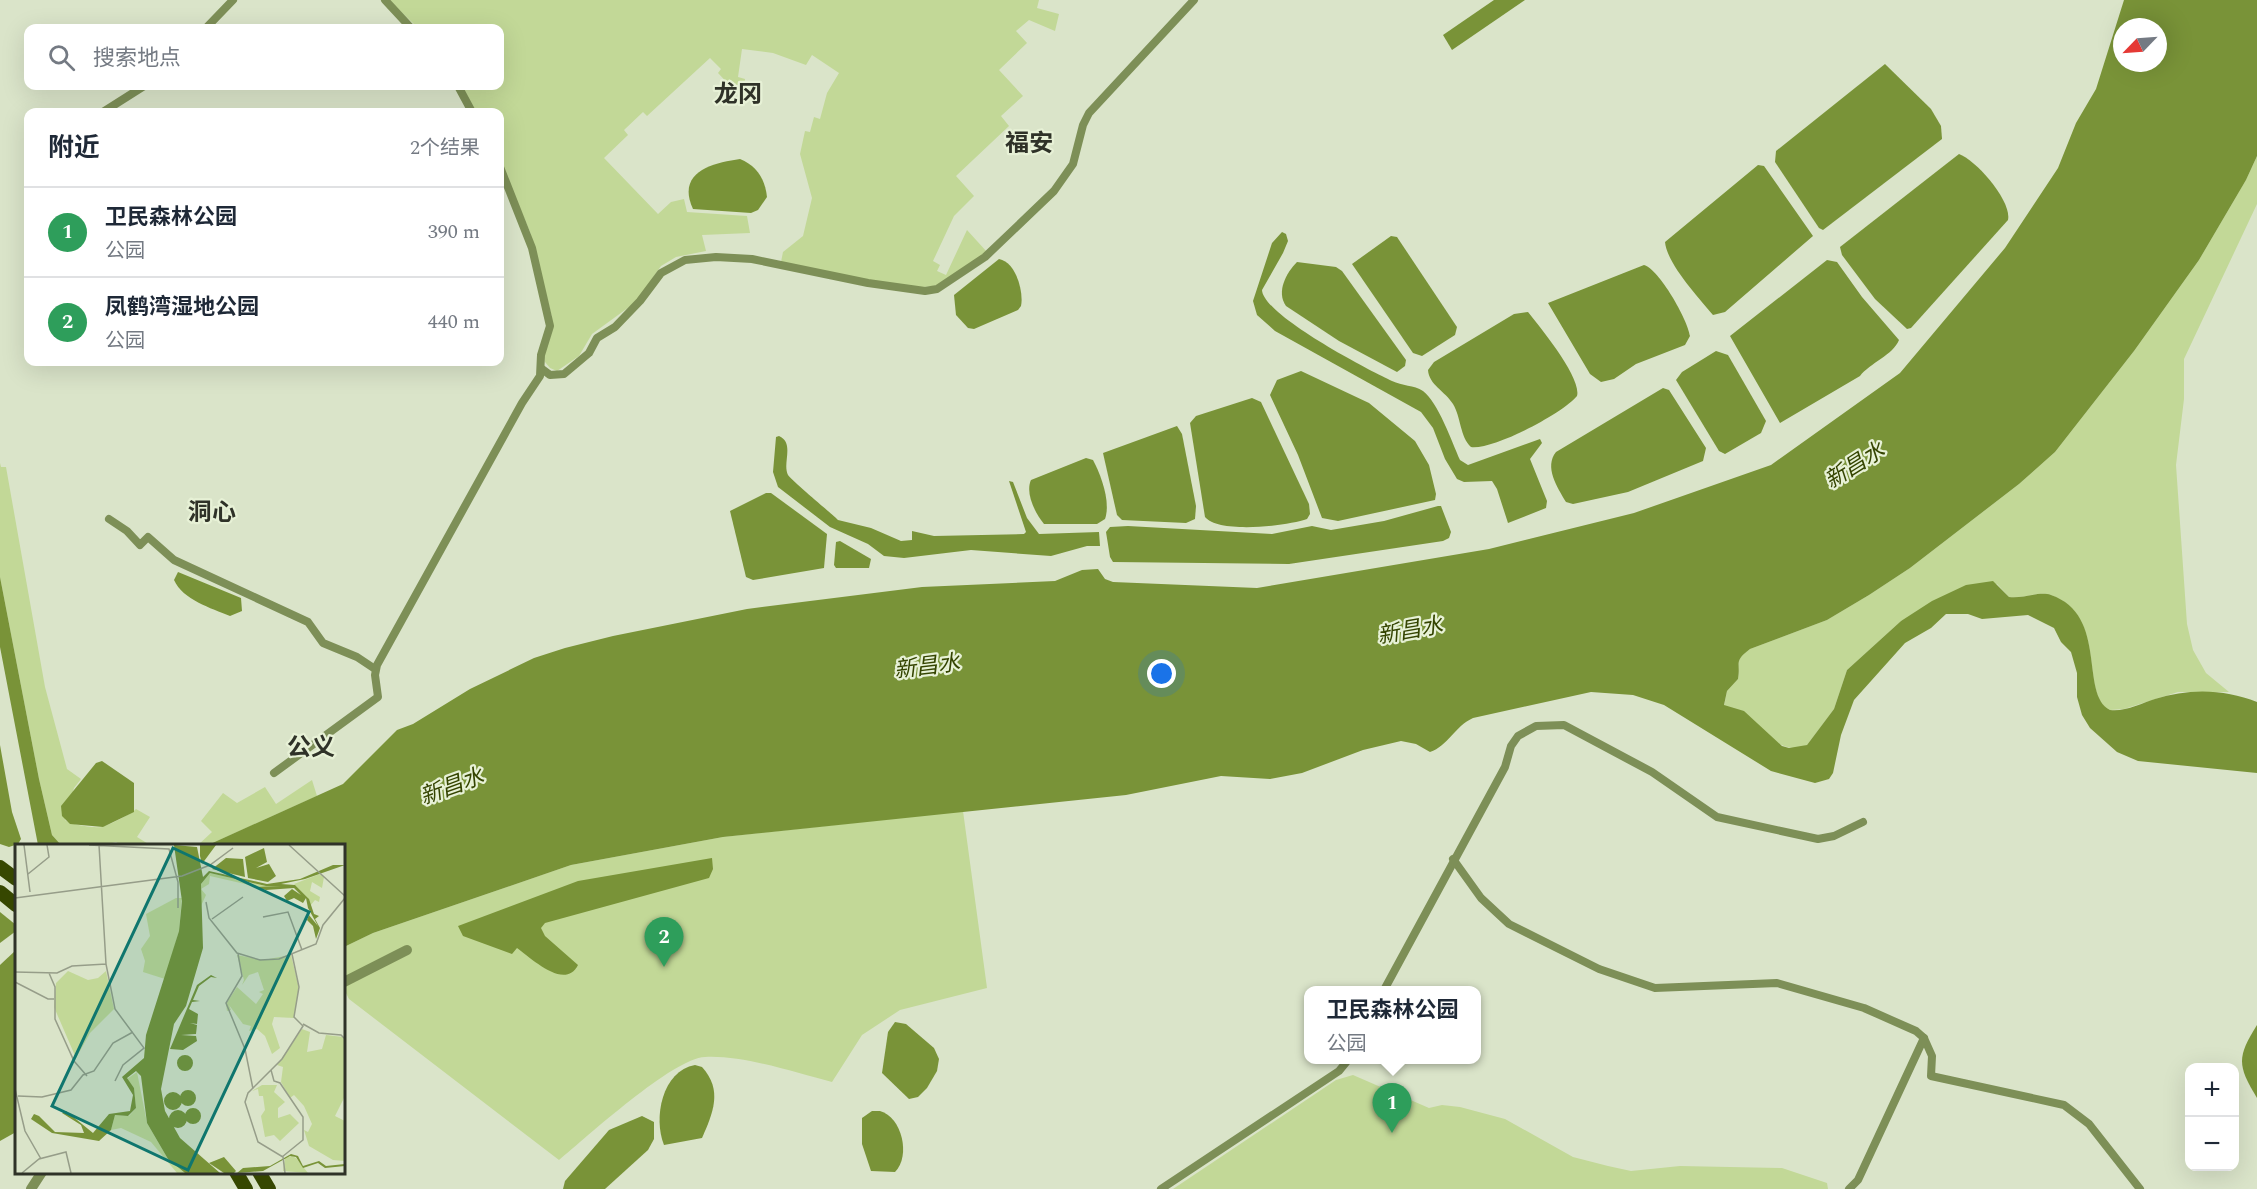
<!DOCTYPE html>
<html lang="zh">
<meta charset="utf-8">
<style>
body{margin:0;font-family:Spectral,"Noto Sans SC",serif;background:#f6f6f7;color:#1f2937}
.controls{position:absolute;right:18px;bottom:18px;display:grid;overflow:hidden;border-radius:12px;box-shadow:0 6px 24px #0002}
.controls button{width:54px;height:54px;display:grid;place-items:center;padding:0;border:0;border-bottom:2px solid #e0e1e3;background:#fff;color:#1f2937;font:30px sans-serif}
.compass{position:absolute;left:2113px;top:18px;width:54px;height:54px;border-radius:50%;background:#fff;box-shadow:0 6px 24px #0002;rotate:245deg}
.you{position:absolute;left:1162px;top:674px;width:21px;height:21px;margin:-15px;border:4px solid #fff;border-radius:50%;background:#1a73e8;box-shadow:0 0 0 9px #1a73e833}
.badge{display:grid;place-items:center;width:39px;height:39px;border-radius:50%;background:#2563eb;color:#fff;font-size:20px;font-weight:700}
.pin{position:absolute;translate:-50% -50px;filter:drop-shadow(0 2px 3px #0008)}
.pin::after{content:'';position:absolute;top:32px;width:21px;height:18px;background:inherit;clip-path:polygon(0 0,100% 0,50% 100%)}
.popup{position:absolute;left:1304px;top:986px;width:177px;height:78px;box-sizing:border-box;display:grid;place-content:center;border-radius:12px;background:#fff;filter:drop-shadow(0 2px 4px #0005);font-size:20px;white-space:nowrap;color:#747a83}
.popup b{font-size:22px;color:#1f2937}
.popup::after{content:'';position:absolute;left:50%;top:100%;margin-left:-12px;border:12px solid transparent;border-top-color:#fff}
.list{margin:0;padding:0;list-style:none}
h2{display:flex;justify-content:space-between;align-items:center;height:78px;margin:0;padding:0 24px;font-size:26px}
h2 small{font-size:20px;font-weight:400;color:#747a83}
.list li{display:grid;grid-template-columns:39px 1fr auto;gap:18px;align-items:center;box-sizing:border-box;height:90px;padding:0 24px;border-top:2px solid #e0e1e3}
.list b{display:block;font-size:22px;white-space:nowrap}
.list p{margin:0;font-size:20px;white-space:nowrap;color:#747a83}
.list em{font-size:20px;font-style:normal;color:#747a83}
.icon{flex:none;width:33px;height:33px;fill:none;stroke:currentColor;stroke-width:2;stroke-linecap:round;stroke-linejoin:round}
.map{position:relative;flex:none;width:2257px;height:1189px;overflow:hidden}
.search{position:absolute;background:#fff;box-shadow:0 6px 24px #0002;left:24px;top:24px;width:480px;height:66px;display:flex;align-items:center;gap:15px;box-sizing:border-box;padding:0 21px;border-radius:12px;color:#747a83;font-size:22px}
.panel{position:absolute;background:#fff;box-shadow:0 6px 24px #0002;left:24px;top:108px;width:480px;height:258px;border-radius:12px}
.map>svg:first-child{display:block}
.green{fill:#c2d897}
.water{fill:#799338;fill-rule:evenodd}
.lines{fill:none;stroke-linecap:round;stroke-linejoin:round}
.minor{stroke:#7d8f57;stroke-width:8}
.tertiary{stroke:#7d8f57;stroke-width:10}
.primary{stroke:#364700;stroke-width:14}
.labels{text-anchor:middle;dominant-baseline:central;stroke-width:4.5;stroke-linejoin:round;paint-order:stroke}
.water-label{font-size:22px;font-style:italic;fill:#344400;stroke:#e7f1d6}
.quarter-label{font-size:24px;font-weight:bold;fill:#2f3228;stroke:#e7f1d6}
.inset-road{fill:none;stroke:#969d89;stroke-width:1.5}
.view{fill:#0f766e;fill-opacity:0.15;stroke:#0f766e;stroke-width:3}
.inset-edge{fill:none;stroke:#2f3228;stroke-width:3}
</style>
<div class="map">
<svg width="2257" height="1189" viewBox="0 0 2257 1189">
<rect width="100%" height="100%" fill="#dae4c9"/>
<g class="green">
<path d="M 389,0 L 1039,0 L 1037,8 L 1059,14 L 1055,31 L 1029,20 L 1016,31 L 1027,43 L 999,70 L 1023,96 L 1001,116 L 1009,126 L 956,176 L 974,196 L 954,216 L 933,261 L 940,265 L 937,271 L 946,275 L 967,230 L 987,252 C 972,262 954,278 937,285 C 912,294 811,268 781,262 L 783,252 L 803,236 L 812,198 L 800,154 L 805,131 L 810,132 L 814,117 L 820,119 L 827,93 L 839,73 L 812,55 L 806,65 L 773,53 L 742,49 L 738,77 L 745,79 L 744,90 L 734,90 L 718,73 L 721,69 L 710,58 L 647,116 L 643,112 L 624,130 L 628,135 L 604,158 L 658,214 L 671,202 L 684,199 L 687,212 L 747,216 L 750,233 L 702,235 L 706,251 L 676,257 L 661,266 L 636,302 L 592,334 L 579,356 L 557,371 L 550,368 L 545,362 L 544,355 L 552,332 L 552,317 L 530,232 L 500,161 L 500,112 L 474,112 L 460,86 L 500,86 L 500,28 L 418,28 Z"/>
<path d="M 2257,156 L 2257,204 L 2184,359 L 2184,399 L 2176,465 L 2187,624 L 2193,650 L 2206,673 L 2229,692 L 2178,692 L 2124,709 L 2110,710 C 2079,695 2109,616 2051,595 C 2039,591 2023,599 2009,597 L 1997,584 L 1901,621 L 1847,670 L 1834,709 L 1807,745 C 1781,756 1767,733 1751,718 C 1744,712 1732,709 1724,706 L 1727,691 L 1738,679 C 1741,662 1733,662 1750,649 L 1827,620 L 1869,595 L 1910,568 L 2019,484 L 2055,452 L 2134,351 L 2199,260 L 2246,180 Z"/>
<path d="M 0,463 L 1,467 L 6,467 L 45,687 L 67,769 L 81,779 L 74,788 L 65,820 C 71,825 94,828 102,827 C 107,826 133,813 136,809 L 150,817 L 137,837 L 150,845 L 121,845 L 116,842 L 100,846 L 61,845 L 52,835 L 39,779 L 0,577 Z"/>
<path d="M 312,780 L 317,796 L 208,845 L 198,845 L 212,832 L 201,821 L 223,793 L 237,803 L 265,787 L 276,804 Z"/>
<path d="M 963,811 L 987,988 L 900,1010 L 862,1035 L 832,1082 C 794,1072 743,1055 705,1057 C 673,1058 587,1137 559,1160 L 349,999 L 344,989 L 344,947 L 373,933 L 571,865 L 723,837 Z"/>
<path d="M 1353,1075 L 1429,1108 L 1442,1105 L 1460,1107 L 1505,1119 L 1573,1157 L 1608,1166 L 1631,1171 L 1680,1166 L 1782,1168 L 1827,1183 L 1828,1189 L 1173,1189 L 1336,1080 Z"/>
</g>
<g class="water">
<path d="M 1494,0 L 1525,0 L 1452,50 L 1443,35 Z"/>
<path d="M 2124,0 L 2257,0 L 2257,156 L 2246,180 L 2199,260 L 2134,351 L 2055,452 L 2019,484 L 1910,568 L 1869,595 L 1827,620 L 1750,649 C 1733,662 1741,662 1738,679 L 1727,691 L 1724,705 L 1744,711 L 1782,746 L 1789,748 L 1807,745 L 1834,709 L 1847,670 L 1901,621 L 1932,601 L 1966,585 L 1993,581 L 2009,597 C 2023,599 2039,591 2051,595 C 2109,615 2079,694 2110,710 C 2125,712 2142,703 2155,699 C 2189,688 2225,689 2257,702 L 2257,773 L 2138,761 L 2117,752 L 2090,728 L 2082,715 L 2077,697 L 2077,673 L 2071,652 L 2061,642 L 2054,628 L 2028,615 L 1982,619 L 1968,614 L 1946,614 L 1931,628 L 1905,643 L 1854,700 L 1841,735 L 1833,773 L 1829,779 L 1815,783 L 1771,771 L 1664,705 L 1633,695 L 1591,692 L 1473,718 C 1455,726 1448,746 1430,752 L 1416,744 L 1401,741 L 1363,750 L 1302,773 L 1270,779 L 1221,776 L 1126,795 L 723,837 L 571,865 L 373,933 L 344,947 L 344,846 L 208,845 L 343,784 L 397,730 L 413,724 L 470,689 L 534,658 L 565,648 L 613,636 L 747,609 L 922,587 L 1055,581 L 1082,570 L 1098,569 L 1105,579 L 1113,582 L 1257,588 L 1489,549 L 1634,513 L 1771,465 L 1900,373 L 2005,248 L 2058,168 L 2076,123 L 2096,89 ZM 2122,27 L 2158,27 L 2158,63 L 2122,63 Z"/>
<path d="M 1885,64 L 1931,109 L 1941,126 L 1942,139 L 1823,230 L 1819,228 L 1775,162 L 1776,151 Z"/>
<path d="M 1959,154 C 1976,160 2012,201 2008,220 L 1911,328 L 1907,329 L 1875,299 L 1842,255 L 1840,247 Z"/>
<path d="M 740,159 C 757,166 765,179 767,197 L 758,210 L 751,213 L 693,209 C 676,172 712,163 740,159 Z"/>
<path d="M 1758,165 L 1764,166 L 1813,236 L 1725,312 L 1713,315 C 1699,298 1667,264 1665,242 Z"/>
<path d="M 1282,232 L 1286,234 L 1288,241 L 1283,253 L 1262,290 C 1263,315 1368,370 1392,381 C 1402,386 1414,385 1423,391 C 1438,402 1452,442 1460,460 L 1468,465 L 1540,439 L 1542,443 L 1530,459 L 1547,501 L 1546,508 L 1508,523 L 1497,489 L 1492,481 L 1464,482 L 1457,479 L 1445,459 L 1433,428 L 1421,412 L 1275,331 L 1257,315 L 1253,301 L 1272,243 Z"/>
<path d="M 1391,236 L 1397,237 L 1457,327 L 1455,335 L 1422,356 L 1413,353 L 1352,264 Z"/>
<path d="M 999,259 C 1016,262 1024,292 1021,306 L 1018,310 L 974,329 L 968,328 L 956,315 L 954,295 Z"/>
<path d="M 1827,260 L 1837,262 L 1862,297 L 1899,340 C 1893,355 1870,363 1860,376 L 1780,423 L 1730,336 Z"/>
<path d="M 1297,262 L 1336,267 L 1342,271 L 1406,360 L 1405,366 L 1397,372 L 1339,341 L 1286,306 C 1276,292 1286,273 1297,262 Z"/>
<path d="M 1644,265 C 1659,269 1688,320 1690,336 L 1685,345 L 1636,364 L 1614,379 L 1601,382 L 1590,374 L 1548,303 Z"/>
<path d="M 1528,312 C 1540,327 1582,378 1577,396 C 1562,414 1493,450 1471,447 C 1460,437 1461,417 1453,404 C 1445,391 1429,385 1428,370 L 1434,362 L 1514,314 Z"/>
<path d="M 1716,351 L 1728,355 L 1766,421 L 1761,433 L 1725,454 L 1719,451 L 1676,380 L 1682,372 Z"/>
<path d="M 1301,371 L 1369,403 L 1415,441 L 1429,465 L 1436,494 L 1435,500 L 1338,521 L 1322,518 L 1298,455 L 1270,395 L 1277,380 Z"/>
<path d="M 1663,388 L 1669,390 L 1706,448 L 1703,461 L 1628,492 L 1573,504 L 1566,502 C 1557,487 1544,467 1556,452 Z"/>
<path d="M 1252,398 L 1261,402 L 1309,504 L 1310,514 L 1307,519 C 1287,526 1219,534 1205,517 L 1190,423 L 1196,416 Z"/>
<path d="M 1177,426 L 1182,434 L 1196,506 L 1195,519 L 1186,523 L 1122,520 L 1117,515 L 1103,453 Z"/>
<path d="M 779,436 C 795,443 782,463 788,475 C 792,481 830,512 838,520 L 871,528 L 901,541 L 912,540 L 912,531 L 934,536 L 1024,534 L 1026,532 L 1009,481 L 1013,482 L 1027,518 L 1039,534 L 1099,532 L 1100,546 L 1087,546 L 1051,556 L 971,550 L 904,558 L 884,556 L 868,544 L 830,527 L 778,487 L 773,472 L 776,437 Z"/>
<path d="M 1086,458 L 1093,460 C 1101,475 1111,502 1105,519 L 1097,524 L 1044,524 C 1035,513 1025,493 1031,480 Z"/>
<path d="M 766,493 L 771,493 L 827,534 L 824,568 L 753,580 L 746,577 L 730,511 Z"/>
<path d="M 1438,506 L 1441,506 L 1451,532 L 1449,538 L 1443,541 L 1289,564 L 1113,562 L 1110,557 L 1106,532 L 1110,527 L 1128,526 L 1272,534 L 1312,526 L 1331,530 L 1384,521 Z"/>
<path d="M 840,541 L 871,559 L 869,568 L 836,568 L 834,565 L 836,542 Z"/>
<path d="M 178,572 L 241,598 L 242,611 L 230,616 C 211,608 183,600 174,580 Z"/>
<path d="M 0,577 L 39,779 L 52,835 L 61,845 L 38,845 L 0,647 Z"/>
<path d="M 0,745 L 12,812 L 21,839 L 18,844 L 9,847 L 0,844 Z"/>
<path d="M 102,761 L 134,783 L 134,812 L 103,827 L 70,824 L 62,816 L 61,806 L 96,763 Z"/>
<path d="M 712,858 L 713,869 L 709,878 L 545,923 L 541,928 L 545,936 L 578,965 C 565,991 531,958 517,948 L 512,954 L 463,936 L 458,926 L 578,881 Z"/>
<path d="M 0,912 L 16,925 L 16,931 L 0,943 Z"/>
<path d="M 16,950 L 16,1132 L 0,1141 L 0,965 Z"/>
<path d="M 895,1022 L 906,1024 L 934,1048 L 939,1059 L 937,1071 L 927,1088 L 918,1097 L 909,1099 L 882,1073 L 888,1032 Z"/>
<path d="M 2257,1025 L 2257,1098 C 2237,1065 2237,1057 2257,1025 Z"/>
<path d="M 695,1065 L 702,1067 C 723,1090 713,1113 702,1138 L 664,1145 C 653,1118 662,1071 695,1065 Z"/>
<path d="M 880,1111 C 902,1117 911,1156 895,1172 L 871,1171 L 862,1144 L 862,1118 L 872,1111 Z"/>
<path d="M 642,1116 L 654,1122 L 654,1139 L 648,1150 L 605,1189 L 563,1189 L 565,1181 L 609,1130 Z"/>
</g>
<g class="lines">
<g class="minor">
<path d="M 385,0 L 411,28"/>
<path d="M 206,28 L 233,0"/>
<path d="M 458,86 L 472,112"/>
<path d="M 103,112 L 144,86"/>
<path d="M 542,369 L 550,375 L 564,374 L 589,353 L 597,338 L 615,327 L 640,301 L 661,273 L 685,260 L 716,257 L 752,259 L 868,283 L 925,291 L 937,289 L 985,257 L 1054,191 L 1073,164 L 1083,125 L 1089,113 L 1194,0"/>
<path d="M 109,519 L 127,531 L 140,545 L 148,537 L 174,560 L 308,622 L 323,643 L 357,657 L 375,669"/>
<path d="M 274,773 L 378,697 L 375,675 L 377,665 L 522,403 L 540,376 L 541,355 L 550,326 L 532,248 L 500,167"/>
<path d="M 1453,859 L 1481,898 L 1509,924 L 1599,969 L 1655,988 L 1777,983 L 1864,1008 L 1916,1031 L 1924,1038 L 1932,1056 L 1931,1076 L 2064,1105 L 2089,1124 L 2140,1189"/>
<path d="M 1384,990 L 1505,767 L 1511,746 L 1518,736 L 1536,726 L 1564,725 L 1652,772 L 1717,817 L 1818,839 L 1834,836 L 1863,822"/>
<path d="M 1161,1189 L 1339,1071 L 1348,1060"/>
<path d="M 1849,1189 L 1858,1180 L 1924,1038"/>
</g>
<g class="tertiary">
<path d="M 344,982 L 407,950"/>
<path d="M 31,1189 L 42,1172"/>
</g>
<g class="primary">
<path d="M 0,867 L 16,879"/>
<path d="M 0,892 L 16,905"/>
<path d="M 236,1172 L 246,1189"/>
<path d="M 259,1172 L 269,1189"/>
</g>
</g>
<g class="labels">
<g class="water-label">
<text transform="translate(1855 466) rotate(-32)">新昌水</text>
<text transform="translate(1410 631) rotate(-10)">新昌水</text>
<text transform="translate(927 667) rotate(-7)">新昌水</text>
<text transform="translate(452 787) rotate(-20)">新昌水</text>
</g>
<g class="quarter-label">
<text x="738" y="95">龙冈</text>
<text x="1029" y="144">福安</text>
<text x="212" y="513">洞心</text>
<text x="311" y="748">公义</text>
</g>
</g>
<g transform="translate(15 844)">
<rect width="330" height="330" fill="#dae4c9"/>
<path d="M 195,29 L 251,42 L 266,42 L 252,45 L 195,32 L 194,40 L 186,45 L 191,51 L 186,62 L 186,40 ZM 305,30 L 309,33 L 307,44 L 297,38 L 295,47 L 305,53 L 304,58 L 300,56 L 295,62 L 293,54 L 279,40 ZM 161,54 L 167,54 L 164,87 L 150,135 L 128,128 L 130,117 L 126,105 L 135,92 L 131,70 ZM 222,111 L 248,116 L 276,111 L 284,144 L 279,174 L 259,173 L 257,180 L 265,204 L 257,210 L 250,192 L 242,185 L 234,187 L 236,182 L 228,180 L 214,161 L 216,166 L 212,167 L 211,160 L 222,143 L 241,160 L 248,150 L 244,148 L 249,146 L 243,128 L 234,131 L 227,141 L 229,136 ZM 53,127 L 73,136 L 83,134 L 91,127 L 99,165 L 75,189 L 61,214 L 39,163 L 41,139 ZM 287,185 L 295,188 L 292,208 L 307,205 L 311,191 L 328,193 L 330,197 L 330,252 L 320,272 L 330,277 L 330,317 L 318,316 L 294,302 L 289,286 L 293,288 L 297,280 L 289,262 L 279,251 L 275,254 L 266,238 L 268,223 L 262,221 ZM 122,228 L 132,279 L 153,315 L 170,329 L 162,329 L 136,298 L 106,284 L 96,286 L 100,271 L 114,272 L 121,264 L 119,244 L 112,235 ZM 247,241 L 262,241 L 259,248 L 270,258 L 263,264 L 263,274 L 275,270 L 284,279 L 265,297 L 259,291 L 250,293 L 246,272 L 250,266 L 248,252 L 244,252 L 243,245 L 237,247 ZM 277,312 L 281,314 L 293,329 L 268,327 L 270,314 Z" fill="#c2d897"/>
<path d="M 159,1 L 182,3 L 188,33 L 194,27 L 252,40 L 285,35 L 318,21 L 330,21 L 290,35 L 266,40 L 280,41 L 294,55 L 299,70 L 304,72 L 300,75 L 305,84 L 301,95 L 298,82 L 292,76 L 294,71 L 303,82 L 293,64 L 291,54 L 288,59 L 279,54 L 272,57 L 269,52 L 277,45 L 286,51 L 279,44 L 251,46 L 240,43 L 266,42 L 251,42 L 195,29 L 186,40 L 188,104 L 171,162 L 159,180 L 146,245 L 150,267 L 165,294 L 205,329 L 170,329 L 153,315 L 132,279 L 126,232 L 121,227 L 112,234 L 119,244 L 121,264 L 113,272 L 100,271 L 96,286 L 84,297 L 37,289 L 16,275 L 19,270 L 24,272 L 40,288 L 69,289 L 66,281 L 47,269 L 51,267 L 78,289 L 94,270 L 115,267 L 118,251 L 107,233 L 129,214 L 131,191 L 164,87 L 167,57 ZM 185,1 L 201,1 L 187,20 L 185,12 ZM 249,4 L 252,18 L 241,24 L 254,20 L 261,32 L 253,38 L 233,34 L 230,13 ZM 211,14 L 228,15 L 230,33 L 197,25 ZM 196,131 L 202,134 L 196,133 L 184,142 L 178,156 L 185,157 L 177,158 L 174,165 L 183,170 L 182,180 L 175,179 L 182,181 L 181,190 L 166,191 L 181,192 L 182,197 L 168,206 L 155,205 L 182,141 ZM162 219a8 8 0 1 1 16 0a8 8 0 1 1-16 0ZM165 254a8 8 0 1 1 16 0a8 8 0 1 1-16 0ZM149 257a9 9 0 1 1 18 0a9 9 0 1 1-18 0ZM170 272a8 8 0 1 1 16 0a8 8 0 1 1-16 0ZM154 275a9 9 0 1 1 18 0a9 9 0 1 1-18 0ZM 276,310 L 283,312 L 288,322 L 304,317 L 311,322 L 330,320 L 330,322 L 310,324 L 303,319 L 288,324 L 281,313 L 275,312 L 248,327 L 222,329 L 228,324 L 255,322 ZM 209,313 L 221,327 L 219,329 L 209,329 L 194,319 Z" fill="#799338"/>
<path class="inset-road" d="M 9,1 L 15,48M 74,1 L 154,5 L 163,38 L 163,64M 84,1 L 91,120M 274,1 L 330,52M 13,30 L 34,13 L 32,1M 0,54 L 167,32 L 195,21 L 218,4M 191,58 L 194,74 L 222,109 L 245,116 L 264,115 L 301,100 L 308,81 L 330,54M 248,73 L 273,68 L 287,106M 197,75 L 228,53M 223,110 L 227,132 L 211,159 L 230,205 L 238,245M 0,128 L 42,129 L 57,122 L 91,120 L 100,165 L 129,204 L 108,221 L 100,237M 34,129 L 40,143 L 40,175 L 59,217 L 72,232M 0,138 L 33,155 L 39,155M 288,180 L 304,189 L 326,191 L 330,195M 256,226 L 259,237 L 265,239 L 288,273 L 288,296 L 267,313M 0,245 L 10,287 L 26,315M 3,252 L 27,253 L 56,246 L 68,231 L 79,227 L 98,199 L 118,188M 7,329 L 24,315 L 51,308 L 56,329M 270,329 L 268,313 L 243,298 L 230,258 L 233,249 L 267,215 L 288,182 L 279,173 L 284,143 L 277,110"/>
<path class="view" d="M 158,4 L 294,68 L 173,326 L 37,262 Z"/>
<rect width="330" height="330" class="inset-edge"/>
</g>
</svg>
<div class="controls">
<button>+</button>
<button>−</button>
</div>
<svg class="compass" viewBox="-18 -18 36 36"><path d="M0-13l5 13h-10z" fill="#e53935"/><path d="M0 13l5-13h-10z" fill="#747a83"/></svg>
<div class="you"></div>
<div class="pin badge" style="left:1392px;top:1133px;background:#2e9e5b">1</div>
<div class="popup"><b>卫民森林公园</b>公园</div>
<div class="pin badge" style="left:664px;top:967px;background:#2e9e5b">2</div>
<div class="search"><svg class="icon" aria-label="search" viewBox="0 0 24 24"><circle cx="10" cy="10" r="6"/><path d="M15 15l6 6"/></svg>搜索地点</div>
<section class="panel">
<h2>附近<small>2个结果</small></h2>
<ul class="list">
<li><span class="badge" style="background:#2e9e5b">1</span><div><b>卫民森林公园</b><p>公园</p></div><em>390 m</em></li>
<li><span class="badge" style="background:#2e9e5b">2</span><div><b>凤鹤湾湿地公园</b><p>公园</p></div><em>440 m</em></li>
</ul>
</section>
</div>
